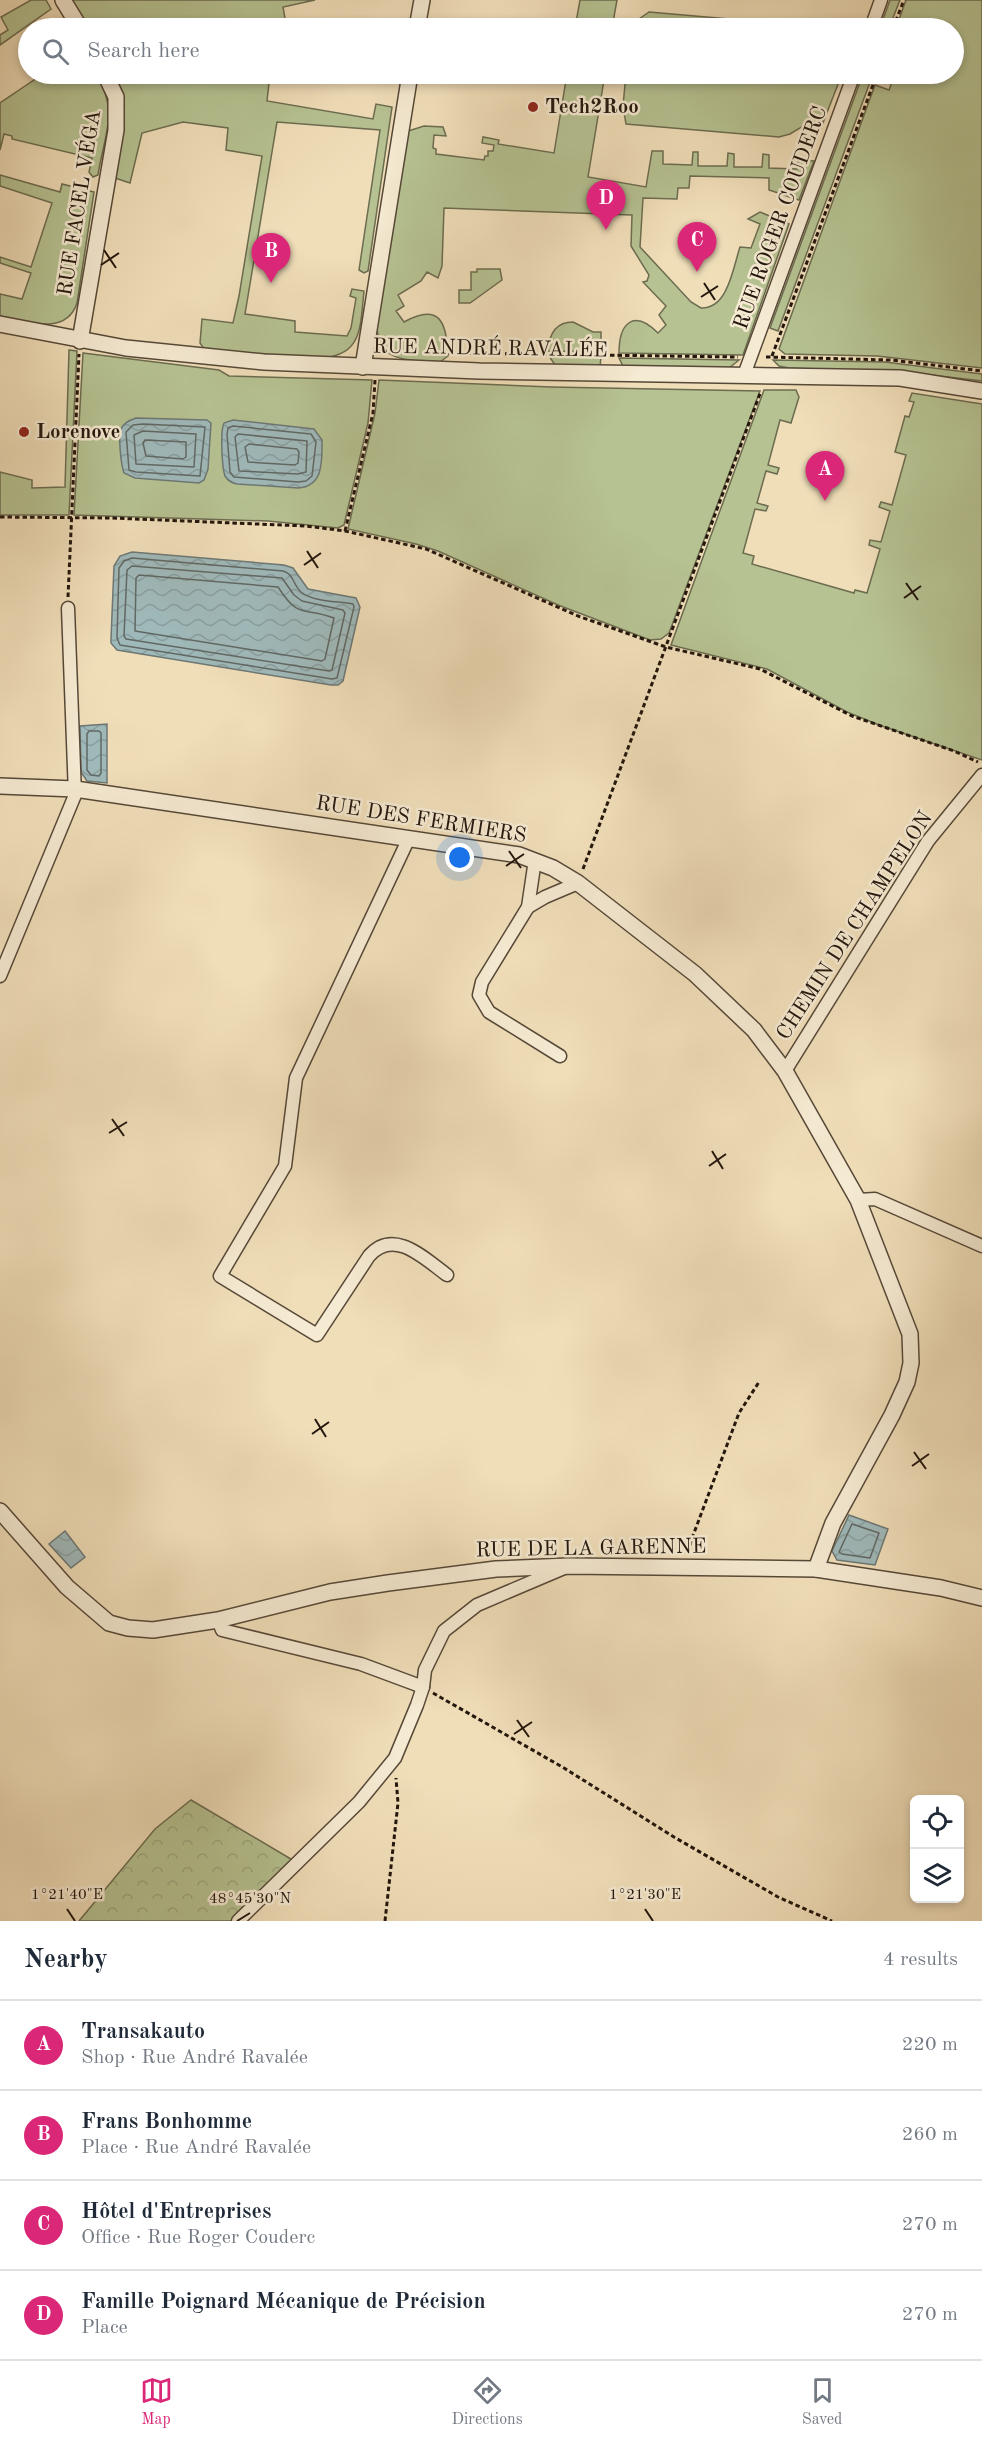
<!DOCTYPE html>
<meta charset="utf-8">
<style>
body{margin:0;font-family:"Old Standard TT",serif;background:#f6f6f7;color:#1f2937}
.controls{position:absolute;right:18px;bottom:18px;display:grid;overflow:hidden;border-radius:9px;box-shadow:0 3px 9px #0003}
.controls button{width:54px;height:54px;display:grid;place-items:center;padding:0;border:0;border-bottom:2px solid #e0e1e3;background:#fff;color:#1f2937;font:30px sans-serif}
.you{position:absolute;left:460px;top:858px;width:21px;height:21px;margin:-15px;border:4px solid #fff;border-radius:50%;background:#1a73e8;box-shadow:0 0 0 9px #1a73e833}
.badge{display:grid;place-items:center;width:39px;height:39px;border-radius:50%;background:#db2777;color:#fff;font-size:20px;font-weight:700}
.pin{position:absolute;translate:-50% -50px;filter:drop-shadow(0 2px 3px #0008)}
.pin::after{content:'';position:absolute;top:32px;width:21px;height:18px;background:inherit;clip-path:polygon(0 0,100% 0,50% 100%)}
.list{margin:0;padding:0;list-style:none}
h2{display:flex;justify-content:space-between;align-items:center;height:78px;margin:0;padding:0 24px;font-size:26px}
h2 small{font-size:20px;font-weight:400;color:#747a83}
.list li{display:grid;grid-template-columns:39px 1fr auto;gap:18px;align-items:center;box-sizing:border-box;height:90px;padding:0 24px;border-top:2px solid #e0e1e3}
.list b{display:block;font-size:22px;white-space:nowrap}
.list p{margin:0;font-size:20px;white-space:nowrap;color:#747a83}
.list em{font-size:20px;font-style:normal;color:#747a83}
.icon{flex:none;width:33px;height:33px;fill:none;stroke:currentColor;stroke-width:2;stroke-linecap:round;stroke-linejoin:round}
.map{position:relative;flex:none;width:982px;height:1921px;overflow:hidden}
.search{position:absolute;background:#fff;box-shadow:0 3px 9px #0003;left:18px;right:18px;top:18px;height:66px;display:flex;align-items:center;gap:15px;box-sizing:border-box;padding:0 21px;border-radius:33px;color:#747a83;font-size:22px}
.sheet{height:438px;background:#fff}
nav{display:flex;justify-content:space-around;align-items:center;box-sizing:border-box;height:84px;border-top:2px solid #e0e1e3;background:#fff;font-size:16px;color:#747a83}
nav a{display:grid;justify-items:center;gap:3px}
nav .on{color:#db2777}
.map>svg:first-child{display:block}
.green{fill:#b6c292;stroke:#6c6c50;stroke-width:1.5}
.forest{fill:url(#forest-crowns);stroke:#6c6c50;stroke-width:1.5}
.water{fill:url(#water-waves);stroke:#6d7875;stroke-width:1.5}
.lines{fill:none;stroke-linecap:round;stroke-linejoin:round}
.shore{stroke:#616864;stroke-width:1.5}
.minor-casing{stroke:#564838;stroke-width:15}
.tertiary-casing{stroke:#564838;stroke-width:18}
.path{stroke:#23160d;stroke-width:3;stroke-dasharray:4.5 3;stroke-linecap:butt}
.minor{stroke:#f5ead2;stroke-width:12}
.tertiary{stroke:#f5ead2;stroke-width:15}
.ticks{fill:none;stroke:#23160d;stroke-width:2}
.poi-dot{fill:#8f2418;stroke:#f5ead2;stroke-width:2}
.labels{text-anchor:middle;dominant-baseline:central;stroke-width:5;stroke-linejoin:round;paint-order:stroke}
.poi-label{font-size:21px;font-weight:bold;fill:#23160d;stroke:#f5ead2;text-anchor:start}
.street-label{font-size:21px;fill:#23160d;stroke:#f5ead2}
.ticks-label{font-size:15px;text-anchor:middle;fill:#23160d;stroke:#f5ead2;stroke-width:5;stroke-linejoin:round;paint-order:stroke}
</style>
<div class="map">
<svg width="982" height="1921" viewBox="0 0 982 1921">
<defs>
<pattern id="forest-crowns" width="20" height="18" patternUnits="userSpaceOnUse" patternTransform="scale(1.5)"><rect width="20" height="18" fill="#b6c292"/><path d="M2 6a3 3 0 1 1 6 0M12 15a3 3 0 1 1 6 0" fill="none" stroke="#9ca67d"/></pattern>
<pattern id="water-waves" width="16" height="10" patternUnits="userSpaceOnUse" patternTransform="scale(1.5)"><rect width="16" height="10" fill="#9fb9ba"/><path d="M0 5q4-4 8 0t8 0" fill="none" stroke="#899e9f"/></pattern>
</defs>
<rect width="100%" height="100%" fill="#f0deb9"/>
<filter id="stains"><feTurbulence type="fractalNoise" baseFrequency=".00333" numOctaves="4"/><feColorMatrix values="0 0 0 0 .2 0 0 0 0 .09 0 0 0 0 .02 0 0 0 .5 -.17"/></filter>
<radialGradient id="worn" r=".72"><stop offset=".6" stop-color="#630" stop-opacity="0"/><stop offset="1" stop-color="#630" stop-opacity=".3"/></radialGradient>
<g class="green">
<path d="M 31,0 L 46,0 L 51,9 L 0,45 L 0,35 L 8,30 L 1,17 Z"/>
<path d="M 72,0 L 315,0 L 283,7 L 286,24 L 273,28 L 88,28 Z"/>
<path d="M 580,0 L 617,0 L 612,28 L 575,28 Z"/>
<path d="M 890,0 L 900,0 L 889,28 L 880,28 Z"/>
<path d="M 906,0 L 982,0 L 982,368 L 877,356 L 785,354 L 779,349 L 875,85 L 889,90 L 892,82 L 878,77 L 879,74 L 954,74 L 954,28 L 896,28 Z"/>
<path d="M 649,12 L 833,28 L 630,28 L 632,24 Z"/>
<path d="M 43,74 L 97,74 C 119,114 104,135 98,175 L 93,177 L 89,172 L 92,158 L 12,139 L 12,136 L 4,134 L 0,150 L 0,103 Z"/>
<path d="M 114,74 L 270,74 L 267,101 L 373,119 L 376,104 L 392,107 L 368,271 L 364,273 L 359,270 L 380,130 L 277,122 L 245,314 L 295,321 L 295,332 L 347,336 L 351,328 L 356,298 L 350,296 L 352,289 L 364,291 C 360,328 363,358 316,358 L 205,350 L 200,343 L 202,319 L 233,323 L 239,296 L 262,156 L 226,150 L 228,128 L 183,122 L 142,133 L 130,183 L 115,178 C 122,139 131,112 114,74 Z"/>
<path d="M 567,74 L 605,74 L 588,177 L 646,187 L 652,151 L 663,151 L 663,164 L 692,165 L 693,152 L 698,152 L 698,166 L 727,166 L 728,153 L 734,154 L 734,167 L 762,167 L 763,154 L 769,155 L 769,168 L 797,169 L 798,160 L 814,161 L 799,200 L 769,190 L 769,178 L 690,176 L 689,188 L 678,188 L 677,199 L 643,198 L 640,247 L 691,302 L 701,308 C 728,309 733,268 740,247 L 751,248 L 760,224 L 748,219 L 760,212 L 789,224 L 743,355 L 619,353 C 619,324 633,308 658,333 L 666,325 L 659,315 L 666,306 L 643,282 L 647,281 L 649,275 L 631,246 L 632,215 L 444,208 L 442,266 L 438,278 L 427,272 L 421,281 L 398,295 L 404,306 L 396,311 L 404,322 C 440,302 447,323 448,356 L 440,362 C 410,360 376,364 377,323 L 408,131 L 424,126 L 443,127 L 446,136 L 434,135 L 433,148 L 436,149 L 436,154 L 484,160 L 485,156 L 488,156 L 488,151 L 493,151 L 494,145 L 482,143 L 483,137 L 499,140 L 498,144 L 554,153 Z"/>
<path d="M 626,74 L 842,74 L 819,133 L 818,134 L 823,120 L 820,119 L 817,127 L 808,123 L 790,134 L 779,137 L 626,124 L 623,106 Z"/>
<path d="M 863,74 L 873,74 L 778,331 L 770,328 Z"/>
<path d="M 0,175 L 60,192 L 62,184 L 94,192 L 77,303 C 66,337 25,321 0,316 L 0,294 L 22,299 L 31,273 L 0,263 L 0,257 L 31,267 L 52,203 L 0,186 Z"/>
<path d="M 477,269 L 500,269 L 502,280 L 470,303 L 459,303 L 459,290 L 471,290 L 471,272 L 477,272 Z"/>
<path d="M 573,322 L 593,332 L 601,332 L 601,352 L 548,351 C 549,335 555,322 573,322 Z"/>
<path d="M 69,350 L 77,351 L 69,515 L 0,515 L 0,472 L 32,480 L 32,488 L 65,487 Z"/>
<path d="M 83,353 L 219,370 L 229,376 L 372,380 L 368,423 L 344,525 L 338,528 L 268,521 L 74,515 Z"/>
<path d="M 549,356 L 601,357 L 600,367 L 555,365 Z"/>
<path d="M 619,358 L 739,360 L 729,368 L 623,366 Z"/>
<path d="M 773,360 L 885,362 L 982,374 L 982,381 L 914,373 L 789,368 L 779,366 Z"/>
<path d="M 379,380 L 551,387 L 760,391 L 669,633 L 661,639 L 650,640 L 558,605 L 438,551 L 416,544 L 348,529 L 375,413 Z"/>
<path d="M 764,390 L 796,390 L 799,397 L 791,423 L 780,420 L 768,465 L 779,468 L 777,474 L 766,471 L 757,503 L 768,506 L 766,511 L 755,509 L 743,553 L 754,556 L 752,564 L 854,593 L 855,590 L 867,593 L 880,549 L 869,545 L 870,540 L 881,542 L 890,511 L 879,507 L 881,502 L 892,505 L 906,455 L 895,452 L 905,416 L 909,417 L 914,402 L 909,401 L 912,393 L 982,404 L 982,760 L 879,725 L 847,712 L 767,669 L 671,645 Z"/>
</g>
<path class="forest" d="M 191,1800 L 301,1865 L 242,1921 L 79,1921 L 155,1829 Z"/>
<g class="water">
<path d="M 136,418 L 207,420 L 211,423 L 208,469 L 204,480 L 199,483 L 135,478 L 124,473 C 121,465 118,437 121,429 C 123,423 130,420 136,418 Z"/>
<path d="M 233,420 L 314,429 L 322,440 C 322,461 324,486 298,488 L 237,484 C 232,483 228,481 225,476 C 222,468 220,431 224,423 Z"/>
<path d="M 132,552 L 284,565 L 293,568 L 308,589 L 356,598 L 360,607 L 343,681 L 338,685 L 331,685 L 117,650 L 111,643 L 111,639 L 114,566 L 120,556 Z"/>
<path d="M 107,724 L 107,783 L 87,781 L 81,772 L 80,726 Z"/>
<path d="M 849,1515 L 888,1529 L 875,1565 L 837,1560 L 832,1551 Z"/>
<path d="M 65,1531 L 85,1557 L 71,1568 L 49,1544 Z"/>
</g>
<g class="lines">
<g class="shore">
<path d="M 143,424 L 205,427 L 200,476 L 136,472 L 129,470 L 126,432 L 133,425 Z"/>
<path d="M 233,426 L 311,434 L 316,442 L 312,476 L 306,481 L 298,482 L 234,477 L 230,472 L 227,434 L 228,428 Z"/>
<path d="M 143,431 L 196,434 L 194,467 L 136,464 L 134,435 Z"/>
<path d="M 238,434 L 307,441 L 306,472 L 298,474 L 239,471 L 235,437 Z"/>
<path d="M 145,440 L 186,442 L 186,457 L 183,459 L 146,456 L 143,443 Z"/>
<path d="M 249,444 L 297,449 L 299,452 L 298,463 L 295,465 L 248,462 L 245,447 Z"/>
<path d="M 132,558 L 283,571 C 294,574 293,585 301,592 C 313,602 338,601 353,604 L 354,607 L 337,678 L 332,679 L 120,645 L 117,638 L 119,568 L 124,561 Z"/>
<path d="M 132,566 L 282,578 L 294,595 L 302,601 L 343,610 L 345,613 L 332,670 L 329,671 L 126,639 L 124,636 L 127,570 Z"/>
<path d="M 139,575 L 278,587 C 300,621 303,606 334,618 L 325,659 L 322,661 L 135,631 L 136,578 Z"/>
<path d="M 89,731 L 99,731 L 101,733 L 101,773 L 99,776 L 91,775 L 87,770 L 87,734 Z"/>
<path d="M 852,1524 L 879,1533 L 870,1558 L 842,1554 L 839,1552 Z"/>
</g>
<defs>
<g id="minor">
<path d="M 871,28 L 881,0"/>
<path d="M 744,375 L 854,74"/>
<path d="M 409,838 L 296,1078 L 285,1166 L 220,1276 L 317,1335 L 369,1256 C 394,1227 425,1259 447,1275"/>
<path d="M 535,860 L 528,907 L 482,982 L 479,995 L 489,1012 L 560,1056"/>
<path d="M 528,907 L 545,897 L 578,883"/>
<path d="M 0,976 L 75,795 L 68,608"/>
<path d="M 785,1071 L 928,841 L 982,775"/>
<path d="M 858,1200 L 875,1199 L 982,1246"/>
<path d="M 218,1620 L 222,1630 L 361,1664 L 423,1687"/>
<path d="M 238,1921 L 359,1802 L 395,1758 L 417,1705 L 423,1687 L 425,1670 L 444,1631 L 477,1605 L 564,1568"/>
</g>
<g id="tertiary">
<path d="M 63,0 L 80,28"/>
<path d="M 417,28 L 422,0"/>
<path d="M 0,324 L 126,348 L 264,362 L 479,371 L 900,378 L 982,391"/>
<path d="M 80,341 L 116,130 L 116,97 L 105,74"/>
<path d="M 363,367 L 410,74"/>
<path d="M 0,786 L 75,789 L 519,855 L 553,868 L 578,883 L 695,974 L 754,1030 L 785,1071 L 858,1200 L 910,1334 L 911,1363 L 907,1382 L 892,1415 L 833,1523 L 816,1569"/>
<path d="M 0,1511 L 67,1587 L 109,1623 L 128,1628 L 153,1630 L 218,1620 L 330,1592 L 388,1583 L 496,1569 L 568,1566 L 816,1569 L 941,1588 L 982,1598"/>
</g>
</defs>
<use href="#minor" class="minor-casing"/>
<use href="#tertiary" class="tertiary-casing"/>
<g class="path">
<path d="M 893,28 L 904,0"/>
<path d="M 445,353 L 738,357"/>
<path d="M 772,356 L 877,74"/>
<path d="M 766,357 L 891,360 L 982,371"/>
<path d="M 0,517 L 112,518 L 306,526 L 345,531 L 426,549 L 578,616 L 666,647 L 760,669 L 852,716 L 954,751 L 978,762"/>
<path d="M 345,531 L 373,413 L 375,380"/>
<path d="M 68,597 L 79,354"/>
<path d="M 583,869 L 761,391"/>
<path d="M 689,1553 L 691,1541 L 739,1413 L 759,1382"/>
<path d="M 433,1693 L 564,1768 L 674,1837 L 778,1897 L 832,1921"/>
<path d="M 385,1921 L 398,1803 L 396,1778"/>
</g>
<use href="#minor" class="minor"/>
<use href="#tertiary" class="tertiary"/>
</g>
<path class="ticks" d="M 104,250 L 116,268M 101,265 L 119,253M 704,283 L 715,300M 701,297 L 718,286M 307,551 L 318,568M 304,565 L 321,553M 906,583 L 918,600M 904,598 L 921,586M 509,851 L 521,868M 506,866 L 524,854M 112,1119 L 124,1136M 109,1133 L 127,1122M 712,1151 L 723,1169M 709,1166 L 726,1154M 315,1419 L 326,1437M 312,1434 L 329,1422M 914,1452 L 926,1469M 912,1466 L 929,1454M 517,1720 L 529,1737M 514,1734 L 532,1722M 67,1909 L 75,1921M 645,1909 L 653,1921M 237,1921 L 250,1913"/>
<g class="poi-dot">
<circle cx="533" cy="107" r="6"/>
<circle cx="24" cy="432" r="6"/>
</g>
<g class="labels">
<g class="poi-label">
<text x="545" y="107">Tech2Roo</text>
<text x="36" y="432">Lorenove</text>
</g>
<g class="street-label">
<text transform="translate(80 203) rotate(-81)">RUE FACEL VÉGA</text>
<text transform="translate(781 218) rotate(-70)">RUE ROGER COUDERC</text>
<text transform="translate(490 349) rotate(1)">RUE ANDRÉ RAVALÉE</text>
<text transform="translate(421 820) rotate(9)">RUE DES FERMIERS</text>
<text transform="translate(855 926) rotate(-57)">CHEMIN DE CHAMPELON</text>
<text transform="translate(591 1549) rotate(-1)">RUE DE LA GARENNE</text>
</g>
</g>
<g class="ticks-label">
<text x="67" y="1899">1°21'40"E</text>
<text x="645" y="1899">1°21'30"E</text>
<text x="250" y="1903">48°45'30"N</text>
</g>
<rect width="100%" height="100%" filter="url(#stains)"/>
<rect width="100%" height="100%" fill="url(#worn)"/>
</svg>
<div class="controls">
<button><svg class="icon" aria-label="locate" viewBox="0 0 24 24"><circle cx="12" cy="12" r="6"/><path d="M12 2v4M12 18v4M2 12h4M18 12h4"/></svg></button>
<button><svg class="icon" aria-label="layers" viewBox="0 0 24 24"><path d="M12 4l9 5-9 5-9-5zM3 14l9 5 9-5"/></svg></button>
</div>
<div class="you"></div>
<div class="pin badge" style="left:825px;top:501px">A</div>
<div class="pin badge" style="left:271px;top:283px">B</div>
<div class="pin badge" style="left:697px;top:272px">C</div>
<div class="pin badge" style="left:606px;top:230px">D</div>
<div class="search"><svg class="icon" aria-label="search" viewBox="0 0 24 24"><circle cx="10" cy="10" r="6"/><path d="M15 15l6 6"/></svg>Search here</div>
</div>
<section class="sheet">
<h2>Nearby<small>4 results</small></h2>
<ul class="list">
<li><span class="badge">A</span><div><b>Transakauto</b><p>Shop · Rue André Ravalée</p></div><em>220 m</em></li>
<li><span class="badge">B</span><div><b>Frans Bonhomme</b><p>Place · Rue André Ravalée</p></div><em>260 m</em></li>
<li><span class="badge">C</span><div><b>Hôtel d'Entreprises</b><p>Office · Rue Roger Couderc</p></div><em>270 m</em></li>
<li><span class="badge">D</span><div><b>Famille Poignard Mécanique de Précision</b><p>Place</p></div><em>270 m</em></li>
</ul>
</section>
<nav>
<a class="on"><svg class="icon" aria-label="map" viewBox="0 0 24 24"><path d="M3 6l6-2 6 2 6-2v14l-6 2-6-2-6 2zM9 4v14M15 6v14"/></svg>Map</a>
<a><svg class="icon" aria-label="directions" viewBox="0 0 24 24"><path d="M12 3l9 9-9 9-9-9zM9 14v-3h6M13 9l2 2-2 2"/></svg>Directions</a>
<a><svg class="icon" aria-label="saved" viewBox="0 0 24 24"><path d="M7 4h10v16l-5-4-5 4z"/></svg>Saved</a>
</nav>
